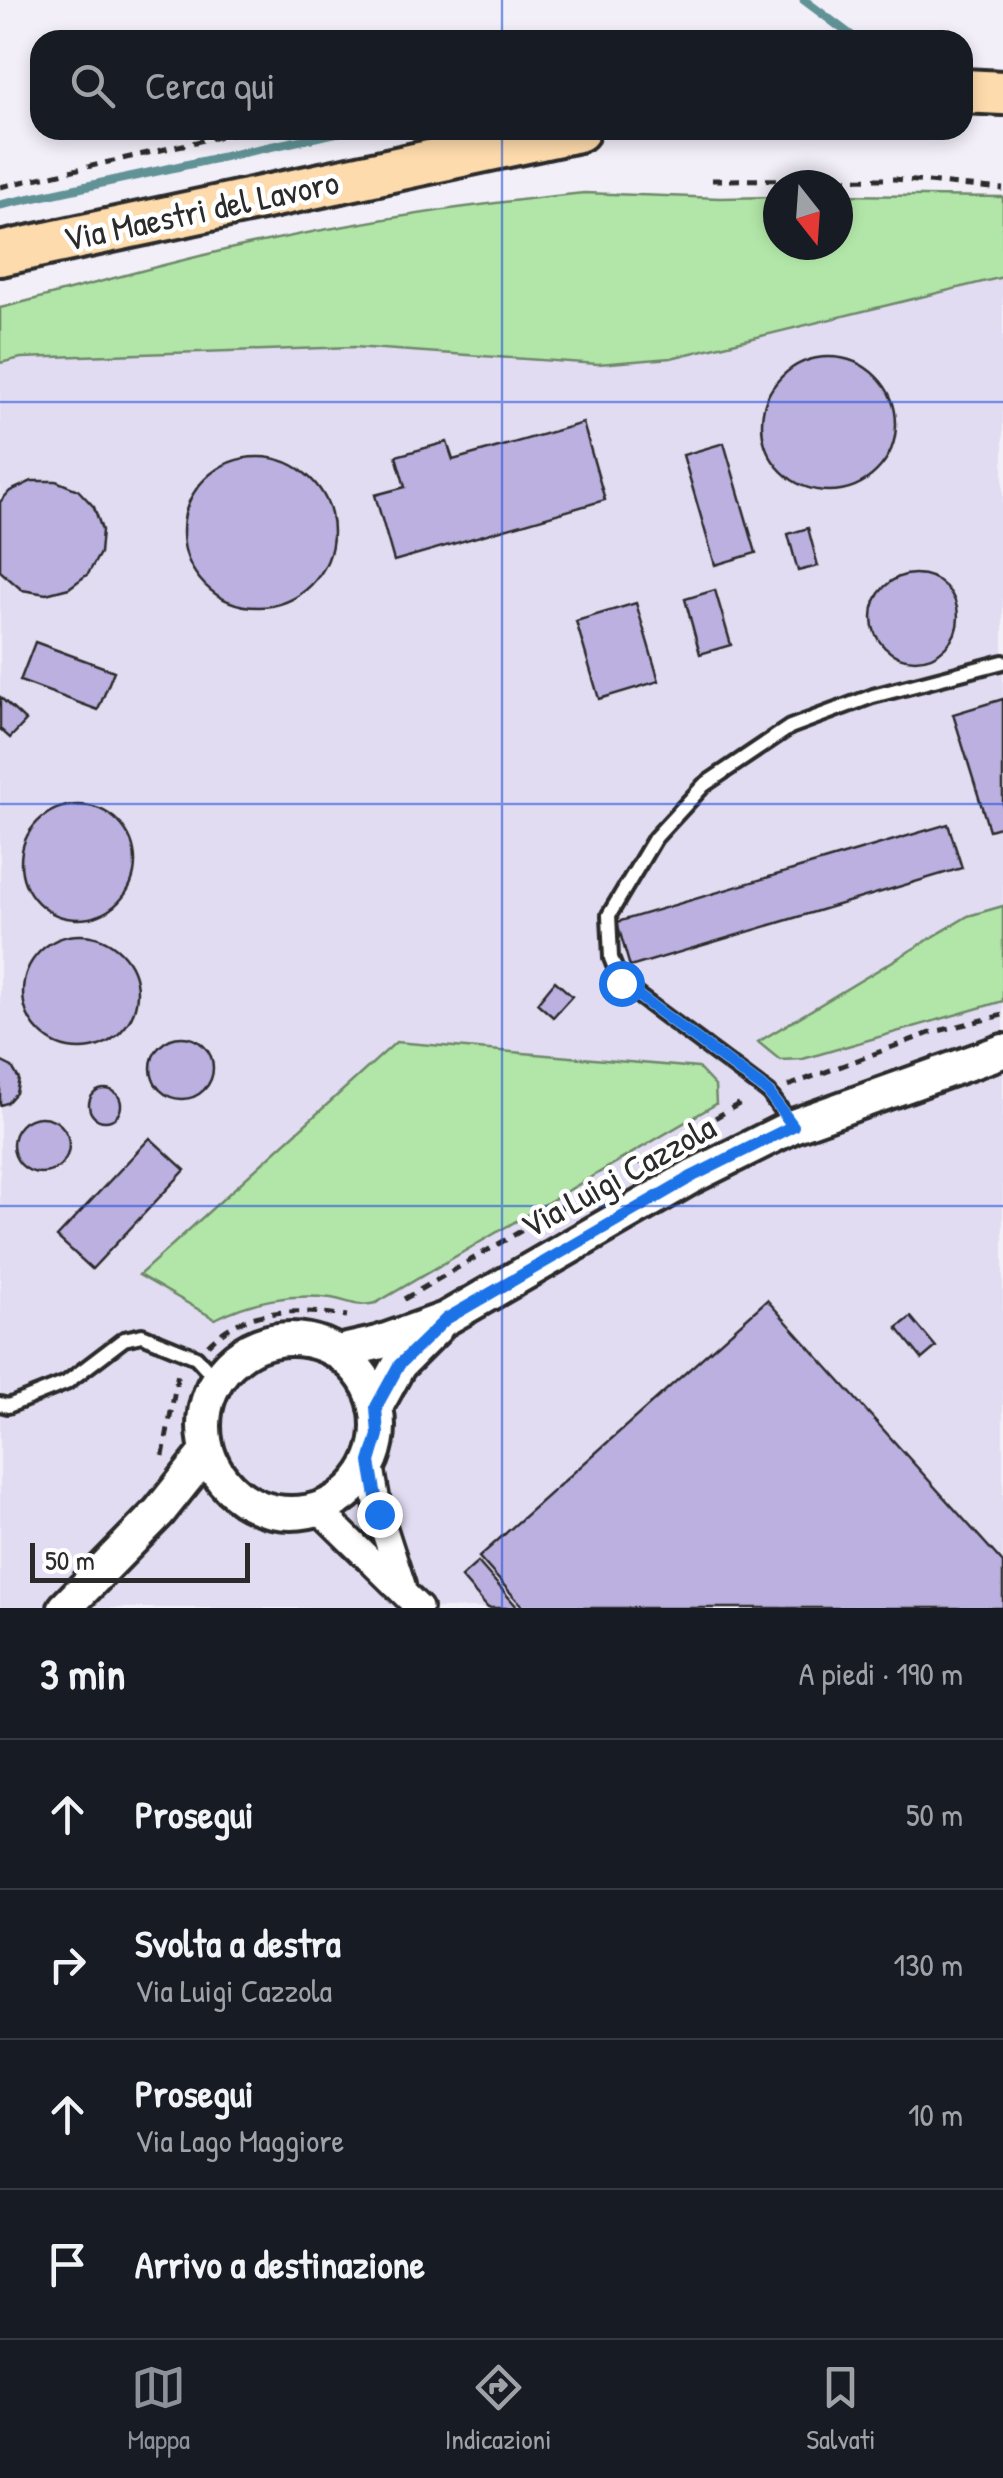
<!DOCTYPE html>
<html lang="it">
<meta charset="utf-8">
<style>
body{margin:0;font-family:"Patrick Hand",sans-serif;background:#20242c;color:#f1f3f6}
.compass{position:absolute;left:763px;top:170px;width:90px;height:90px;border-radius:50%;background:#171b24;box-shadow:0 5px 15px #0003;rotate:163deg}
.scale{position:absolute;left:30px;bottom:25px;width:220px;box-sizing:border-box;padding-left:10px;border:5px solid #2b2b2b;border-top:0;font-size:28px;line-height:35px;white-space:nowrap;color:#2b2b2b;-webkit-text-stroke:8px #fff;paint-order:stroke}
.stop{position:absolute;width:30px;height:30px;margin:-22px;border:8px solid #1a73e8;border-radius:50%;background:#fff}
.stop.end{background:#1a73e8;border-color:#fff;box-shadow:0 2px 10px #0008}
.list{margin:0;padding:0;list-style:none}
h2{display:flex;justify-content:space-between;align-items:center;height:130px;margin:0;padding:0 40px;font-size:42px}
h2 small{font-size:32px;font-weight:400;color:#9ea1a6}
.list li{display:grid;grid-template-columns:65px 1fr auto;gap:30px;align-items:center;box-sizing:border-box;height:150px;padding:0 40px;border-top:2px solid #363941}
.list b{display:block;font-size:38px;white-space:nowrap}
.list p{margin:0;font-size:32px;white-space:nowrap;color:#9ea1a6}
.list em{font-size:32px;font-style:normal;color:#9ea1a6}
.icon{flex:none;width:55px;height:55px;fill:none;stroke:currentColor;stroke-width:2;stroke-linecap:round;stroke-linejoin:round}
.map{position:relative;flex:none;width:1003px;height:1608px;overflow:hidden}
.search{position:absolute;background:#171b24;box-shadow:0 5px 15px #0003;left:30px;right:30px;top:30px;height:110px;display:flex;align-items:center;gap:25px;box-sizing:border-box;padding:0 35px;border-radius:30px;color:#9ea1a6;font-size:38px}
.sheet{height:730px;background:#171b24}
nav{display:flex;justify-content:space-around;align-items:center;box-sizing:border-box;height:140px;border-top:2px solid #363941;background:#171b24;font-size:28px;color:#9ea1a6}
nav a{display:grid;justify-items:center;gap:5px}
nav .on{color:#8c9099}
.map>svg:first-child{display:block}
.built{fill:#e2dcf2}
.green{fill:#b2e6a8;stroke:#6e886a;stroke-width:2.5}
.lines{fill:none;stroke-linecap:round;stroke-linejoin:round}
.stream{stroke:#619296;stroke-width:9}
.building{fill:#bcb0e1;stroke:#2b2b2b;stroke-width:2.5}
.service-casing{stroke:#2b2b2b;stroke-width:20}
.minor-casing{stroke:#2b2b2b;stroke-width:32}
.tertiary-casing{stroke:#2b2b2b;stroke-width:40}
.trunk-casing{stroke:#2b2b2b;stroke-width:50}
.path{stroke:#2b2b2b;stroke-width:5;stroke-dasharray:10 8;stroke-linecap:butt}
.service{stroke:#fff;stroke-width:12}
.minor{stroke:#fff;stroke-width:25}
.tertiary{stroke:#fff;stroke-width:32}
.trunk{stroke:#fedbac;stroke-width:42}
.route{stroke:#1a73e8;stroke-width:12}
.grid{fill:none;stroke:#1d4ed8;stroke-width:2.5;stroke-opacity:0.55}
.labels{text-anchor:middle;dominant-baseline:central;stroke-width:9;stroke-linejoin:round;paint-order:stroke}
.street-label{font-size:35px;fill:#2b2b2b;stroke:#fff}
</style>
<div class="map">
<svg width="1003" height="1608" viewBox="0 0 1003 1608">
<rect width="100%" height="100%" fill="#f2eff9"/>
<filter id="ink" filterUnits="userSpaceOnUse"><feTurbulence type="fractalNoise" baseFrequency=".01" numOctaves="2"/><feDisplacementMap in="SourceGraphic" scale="20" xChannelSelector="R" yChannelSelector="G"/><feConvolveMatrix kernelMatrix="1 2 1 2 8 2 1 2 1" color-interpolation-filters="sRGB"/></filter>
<g filter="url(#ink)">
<path class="built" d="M 1003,277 L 1003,1608 L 0,1608 L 0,363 L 21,358 L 354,347 L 598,364 L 671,358 Z"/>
<g class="green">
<path d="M 584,193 L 720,198 L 778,197 L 778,245 L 838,245 L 838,195 L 1003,197 L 1003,277 L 671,358 L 598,364 L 354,347 L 21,358 L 0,363 L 0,308 C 84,287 167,262 252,244 C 362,221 472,204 584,193 Z"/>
<path d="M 1003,906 L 1003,1001 L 803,1059 L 780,1060 L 758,1042 L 968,916 Z"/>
<path d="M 396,1042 L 698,1068 L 715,1086 L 716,1104 L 376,1303 C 354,1308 351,1301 331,1298 C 291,1293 250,1301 215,1319 L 139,1275 Z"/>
</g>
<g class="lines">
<g class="stream">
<path d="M 804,0 L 856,39"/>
<path d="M 0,205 L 348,130"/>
</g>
</g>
<g class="building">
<circle cx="829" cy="424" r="67"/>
<path d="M 583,423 L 605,500 L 394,561 L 375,495 L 405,487 L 396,456 L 447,442 L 453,460 Z"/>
<path d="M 724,443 L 756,553 L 715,565 L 683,455 Z"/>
<circle cx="258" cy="532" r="75"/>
<path d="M 32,481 L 56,481 L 78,490 L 94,507 L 102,530 L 100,553 L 88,574 L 69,588 L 46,594 L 22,590 L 0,571 L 0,502 L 10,491 Z"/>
<path d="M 808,528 L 818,566 L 798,571 L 788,534 Z"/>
<circle cx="915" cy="617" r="43"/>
<path d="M 715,590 L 731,645 L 700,654 L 685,599 Z"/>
<path d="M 636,603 L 659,681 L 599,699 L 576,621 Z"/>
<path d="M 35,642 L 114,671 L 98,710 L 20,681 Z"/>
<path d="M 0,697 L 26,721 L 10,738 L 0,729 Z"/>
<path d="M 1003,699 L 1003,826 L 989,830 L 953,714 Z"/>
<circle cx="78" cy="862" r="57"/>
<path d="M 948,824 L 962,868 L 630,967 L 617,922 Z"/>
<circle cx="80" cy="992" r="57"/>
<path d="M 555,981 L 572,996 L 553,1017 L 537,1003 Z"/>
<circle cx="182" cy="1068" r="31"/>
<path d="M 0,1061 L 12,1067 L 19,1079 L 16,1093 L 7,1103 L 0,1105 Z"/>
<circle cx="105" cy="1105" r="16"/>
<circle cx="41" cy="1145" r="28"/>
<path d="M 150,1138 L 185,1170 L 92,1269 L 57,1237 Z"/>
<path d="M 767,1300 L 1003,1563 L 1003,1608 L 524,1608 L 479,1557 Z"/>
<path d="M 911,1317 L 936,1347 L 922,1359 L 897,1328 Z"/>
<path d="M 478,1562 L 518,1608 L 488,1608 L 461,1577 Z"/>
</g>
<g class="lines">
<defs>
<g id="service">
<path d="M 791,1124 L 769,1093 L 621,983 L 611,958 L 609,915 L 655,838 L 704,785 L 790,727 L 873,696 L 1003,662"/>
<path d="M 0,1404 L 8,1406 L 66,1383 L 124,1339 L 142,1335 L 196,1357 L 216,1379"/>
</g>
<g id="minor">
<path d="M 370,1462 L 379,1514 L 402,1585"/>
<path d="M 317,1508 L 419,1608"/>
</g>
<g id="tertiary">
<circle cx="291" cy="1426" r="87"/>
<path d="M 338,1352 L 378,1343 L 445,1319 L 693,1176 L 793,1126 L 1003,1051"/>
<path d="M 376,1407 L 399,1365 L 436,1328"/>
<path d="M 65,1608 L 159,1512 L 207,1452"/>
</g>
<g id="trunk">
<path d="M 963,91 L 1003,93"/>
<path d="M 0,254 L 578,130"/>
</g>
</defs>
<use href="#service" class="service-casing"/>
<use href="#minor" class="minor-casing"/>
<use href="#tertiary" class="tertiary-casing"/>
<use href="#trunk" class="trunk-casing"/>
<g class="path">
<path d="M 712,180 L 894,179 L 1003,189"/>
<path d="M 0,187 L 248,130"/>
<path d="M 788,1086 L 930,1033 L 1003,1015"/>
<path d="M 404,1299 L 744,1101"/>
<path d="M 208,1345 C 246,1306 297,1309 347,1316"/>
<path d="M 163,1456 L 178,1373"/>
</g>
<use href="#service" class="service"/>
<use href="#minor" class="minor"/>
<use href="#tertiary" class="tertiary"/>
<use href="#trunk" class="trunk"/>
</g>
</g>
<g class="lines" filter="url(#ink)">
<path class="route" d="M 379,1514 L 370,1462 L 378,1435 L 376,1407 L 399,1365 L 446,1319 L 693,1176 L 793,1126 L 768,1092 L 621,983"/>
</g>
<path class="grid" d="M 502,0 L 502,40M 502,130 L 502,1608M 0,402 L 1003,402M 0,804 L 1003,804M 0,1206 L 1003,1206"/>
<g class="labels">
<g class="street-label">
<text transform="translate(201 210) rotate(-12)">Via Maestri del Lavoro</text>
<text transform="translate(618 1176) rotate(-29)">Via Luigi Cazzola</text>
</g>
</g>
</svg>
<svg class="compass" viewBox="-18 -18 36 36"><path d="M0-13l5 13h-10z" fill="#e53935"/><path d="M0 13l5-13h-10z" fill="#9ea1a6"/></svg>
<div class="scale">50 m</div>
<div class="stop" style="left:621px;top:983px"></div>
<div class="stop end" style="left:379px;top:1514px"></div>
<div class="search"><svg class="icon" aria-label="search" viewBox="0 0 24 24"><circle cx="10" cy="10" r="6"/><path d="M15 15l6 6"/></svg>Cerca qui</div>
</div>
<section class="sheet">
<h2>3 min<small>A piedi · 190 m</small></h2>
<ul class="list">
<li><svg class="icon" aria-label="ahead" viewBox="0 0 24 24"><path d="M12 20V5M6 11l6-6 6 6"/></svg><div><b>Prosegui</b></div><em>50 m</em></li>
<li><svg class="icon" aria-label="right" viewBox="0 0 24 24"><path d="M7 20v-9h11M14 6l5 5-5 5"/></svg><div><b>Svolta a destra</b><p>Via Luigi Cazzola</p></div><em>130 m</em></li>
<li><svg class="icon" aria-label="ahead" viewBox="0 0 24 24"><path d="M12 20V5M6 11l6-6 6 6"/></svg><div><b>Prosegui</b><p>Via Lago Maggiore</p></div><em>10 m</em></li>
<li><svg class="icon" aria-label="arrive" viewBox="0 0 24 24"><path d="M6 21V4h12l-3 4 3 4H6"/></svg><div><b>Arrivo a destinazione</b></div></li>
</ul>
</section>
<nav>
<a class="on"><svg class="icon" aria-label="map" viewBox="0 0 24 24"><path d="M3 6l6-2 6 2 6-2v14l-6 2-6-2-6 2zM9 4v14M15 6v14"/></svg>Mappa</a>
<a><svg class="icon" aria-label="directions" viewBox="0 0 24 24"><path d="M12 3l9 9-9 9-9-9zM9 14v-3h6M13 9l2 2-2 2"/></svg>Indicazioni</a>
<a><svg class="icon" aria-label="saved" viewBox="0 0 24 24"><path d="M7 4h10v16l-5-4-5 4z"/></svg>Salvati</a>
</nav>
